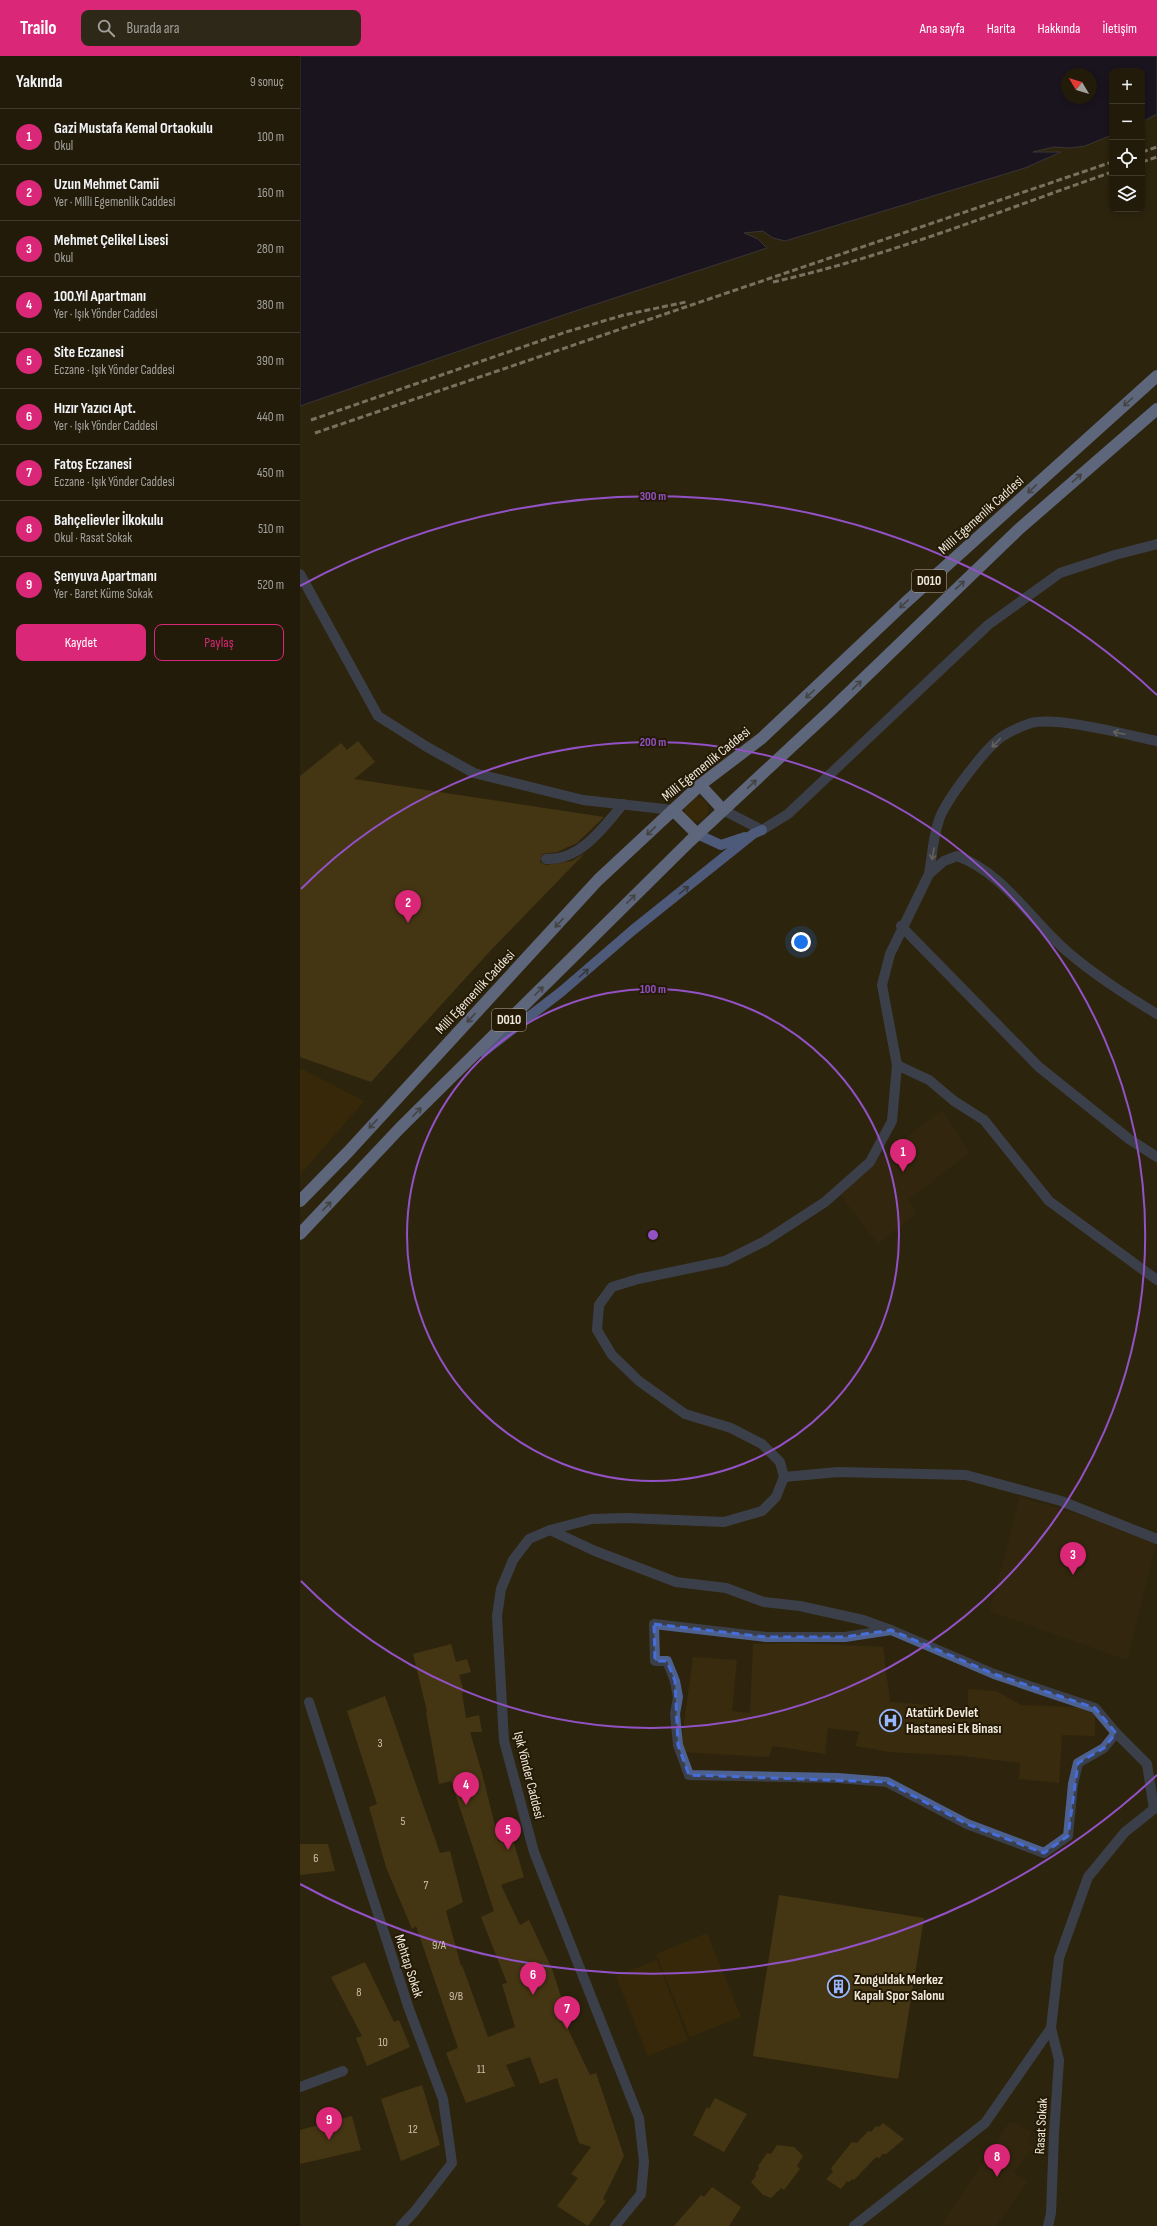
<!DOCTYPE html>
<html lang="tr">
<meta charset="utf-8">
<style>
body{margin:0;font-family:"Sofia Sans Condensed",sans-serif;background:#2e2818;color:#f1f3f6}
.controls{position:absolute;right:12px;top:12px;display:grid;overflow:hidden;border-radius:8px;box-shadow:0 2px 6px #0003}
.controls button{width:36px;height:36px;display:grid;place-items:center;padding:0;border:0;border-bottom:1px solid #3f392b;background:#221b0a;color:#f1f3f6;font:20px sans-serif}
.compass{position:absolute;left:761px;top:12px;width:36px;height:36px;border-radius:50%;background:#221b0a;box-shadow:0 2px 6px #0003;rotate:308deg}
.you{position:absolute;left:501px;top:886px;width:14px;height:14px;margin:-10px;border:3px solid #fff;border-radius:50%;background:#1a73e8;box-shadow:0 0 0 6px #1a73e833}
.badge{display:grid;place-items:center;width:26px;height:26px;border-radius:50%;background:#db2777;color:#fff;font-size:13px;font-weight:700}
.pin{position:absolute;translate:-50% -33px;filter:drop-shadow(0 1px 2px #0008)}
.pin::after{content:'';position:absolute;top:21px;width:14px;height:12px;background:inherit;clip-path:polygon(0 0,100% 0,50% 100%)}
.list{margin:0;padding:0;list-style:none}
h2{display:flex;justify-content:space-between;align-items:center;height:52px;margin:0;padding:0 16px;font-size:17px}
h2 small{font-size:13px;font-weight:400;color:#a2a19c}
.list li{display:grid;grid-template-columns:26px 1fr auto;gap:12px;align-items:center;box-sizing:border-box;height:56px;padding:0 16px;border-top:1px solid #3f392b}
.list b{display:block;font-size:15px;white-space:nowrap}
.list p{margin:0;font-size:13px;white-space:nowrap;color:#a2a19c}
.list em{font-size:13px;font-style:normal;color:#a2a19c}
.actions{display:flex;gap:8px;padding:12px 16px}
.actions a{flex:1;padding:9px 0;border:1px solid #db2777;border-radius:8px;text-align:center;font-size:14px;color:#db2777}
.actions .main{background:#db2777;color:#fff}
.icon{flex:none;width:22px;height:22px;fill:none;stroke:currentColor;stroke-width:2;stroke-linecap:round;stroke-linejoin:round}
.map{position:relative;flex:none;width:857px;height:2170px;overflow:hidden}
header{display:flex;align-items:center;gap:24px;box-sizing:border-box;height:56px;padding:0 20px;background:#db2777;color:#fff}
header strong{font-size:19px}
nav{display:flex;gap:22px;margin-inline-start:auto;font-size:14px}
.search{width:280px;height:36px;background:#2e2818;display:flex;align-items:center;gap:10px;box-sizing:border-box;padding:0 14px;border-radius:8px;color:#a2a19c;font-size:15px}
main{display:flex}
aside{flex:1;background:#221b0a}
.map>svg:first-child{display:block}
.built{fill:#392b0e}
.green{fill:#412e00}
.water{fill:#010232;stroke:#484765;fill-rule:evenodd}
.building{fill:#604a1a}
.lines{fill:none;stroke-linecap:round;stroke-linejoin:round}
.minor{stroke:#4d6190;stroke-width:10}
.major{stroke:#749bfd;stroke-width:10}
.highway{stroke:#98b6fd;stroke-width:12}
.rail{stroke:#d6cfc0;stroke-width:3;stroke-dasharray:6 3;stroke-linecap:butt}
.oneway{stroke:#5e6881}
.oneway2{stroke:#a6abb9}
.oneway3{stroke:#485475}
.marked{fill:none;stroke:#476dd9;stroke-width:3;stroke-dasharray:8 5;stroke-linejoin:round}
.ring{fill:none;stroke:#9252c5;stroke-width:2}
.labels{text-anchor:middle;dominant-baseline:central;stroke-width:4;stroke-linejoin:round;paint-order:stroke}
.number-label{font-size:12px;fill:#cbc0ab}
.shield{fill:#241a05;stroke:#b2aa9b;stroke-width:1}
.shield-label{font-size:13px;font-weight:bold;fill:#efe8db}
.street-label{font-size:14px;fill:#efe8db;stroke:#241a05}
.poi-label{font-size:14px;font-weight:bold;fill:#efe8db;stroke:#241a05;text-anchor:start}
.centre{fill:#9252c5;stroke:#241a05;stroke-width:2}
.ring-label{font-size:12px;text-anchor:middle;font-weight:bold;fill:#9252c5;stroke:#241a05;stroke-width:4;stroke-linejoin:round;paint-order:stroke}
</style>
<header>
<strong>Trailo</strong>
<div class="search"><svg class="icon" aria-label="search" viewBox="0 0 24 24"><circle cx="10" cy="10" r="6"/><path d="M15 15l6 6"/></svg>Burada ara</div>
<nav><a>Ana sayfa</a><a>Harita</a><a>Hakkında</a><a>İletişim</a></nav>
</header>
<main>
<aside>
<h2>Yakında<small>9 sonuç</small></h2>
<ul class="list">
<li><span class="badge">1</span><div><b>Gazi Mustafa Kemal Ortaokulu</b><p>Okul</p></div><em>100 m</em></li>
<li><span class="badge">2</span><div><b>Uzun Mehmet Camii</b><p>Yer · Milli Egemenlik Caddesi</p></div><em>160 m</em></li>
<li><span class="badge">3</span><div><b>Mehmet Çelikel Lisesi</b><p>Okul</p></div><em>280 m</em></li>
<li><span class="badge">4</span><div><b>100.Yıl Apartmanı</b><p>Yer · Işık Yönder Caddesi</p></div><em>380 m</em></li>
<li><span class="badge">5</span><div><b>Site Eczanesi</b><p>Eczane · Işık Yönder Caddesi</p></div><em>390 m</em></li>
<li><span class="badge">6</span><div><b>Hızır Yazıcı Apt.</b><p>Yer · Işık Yönder Caddesi</p></div><em>440 m</em></li>
<li><span class="badge">7</span><div><b>Fatoş Eczanesi</b><p>Eczane · Işık Yönder Caddesi</p></div><em>450 m</em></li>
<li><span class="badge">8</span><div><b>Bahçelievler İlkokulu</b><p>Okul · Rasat Sokak</p></div><em>510 m</em></li>
<li><span class="badge">9</span><div><b>Şenyuva Apartmanı</b><p>Yer · Baret Küme Sokak</p></div><em>520 m</em></li>
</ul>
<div class="actions"><a class="main">Kaydet</a><a>Paylaş</a></div>
</aside>
<div class="map">
<svg width="857" height="2170" viewBox="0 0 857 2170">
<rect width="100%" height="100%" fill="#2e240e"/>
<g class="built">
<path d="M 642,1054 L 669,1097 L 608,1144 L 616,1157 L 578,1188 L 538,1135 Z"/>
<path d="M 720,1441 L 857,1483 L 827,1604 L 690,1555 Z"/>
<path d="M 497,1587 L 583,1591 L 590,1646 L 668,1652 L 668,1633 L 696,1635 L 721,1649 L 795,1652 L 795,1680 L 762,1679 L 759,1727 L 719,1723 L 720,1707 L 664,1700 L 589,1696 L 555,1690 L 560,1676 L 528,1672 L 525,1698 L 473,1690 L 469,1701 L 380,1696 L 393,1601 L 437,1604 L 432,1655 L 450,1657 L 453,1588 Z"/>
<path d="M 710,2065 L 731,2076 L 727,2087 L 734,2092 L 713,2116 L 728,2125 L 696,2170 L 641,2170 Z"/>
</g>
<g class="green">
<circle cx="396" cy="753" r="12"/>
<path d="M 0,1012 L 64,1045 L 0,1119 Z"/>
<path d="M 407,1877 L 441,1961 L 390,1981 L 356,1898 Z"/>
<path d="M 357,1904 L 388,1984 L 348,2000 L 316,1920 Z"/>
</g>
<path class="water" d="M 0,0 L 857,0 L 857,58 L 842,66 L 842,15 L 812,15 L 812,79 L 785,90 L 770,92 L 754,91 L 733,96 L 761,96 L 725,112 L 485,185 L 473,182 L 463,175 L 444,177 L 458,183 L 467,192 L 272,256 L 0,350 ZM 767,18 L 791,18 L 791,42 L 767,42 Z"/>
<g class="building">
<path d="M 58,685 L 75,706 L 54,723 L 304,761 L 277,787 L 257,796 L 242,798 L 240,806 L 246,809 L 272,805 L 285,797 L 192,893 L 71,1026 L 0,1001 L 0,720 L 41,687 L 47,694 Z"/>
<path d="M 151,1588 L 156,1606 L 167,1603 L 171,1616 L 159,1619 L 164,1636 L 162,1637 L 166,1662 L 179,1659 L 182,1676 L 170,1676 L 182,1717 L 199,1786 L 212,1781 L 224,1821 L 201,1829 L 220,1869 L 229,1864 L 252,1913 L 264,1950 L 258,1952 L 290,2019 L 296,2017 L 324,2100 L 303,2143 L 306,2145 L 288,2170 L 257,2150 L 278,2122 L 271,2118 L 291,2091 L 279,2087 L 257,2022 L 240,2028 L 230,2001 L 206,2009 L 215,2030 L 166,2047 L 146,1997 L 158,1992 L 116,1870 L 112,1873 L 86,1811 L 69,1751 L 77,1748 L 47,1655 L 85,1640 L 140,1797 L 150,1795 L 163,1846 L 146,1855 L 161,1910 L 162,1909 L 188,1981 L 215,1971 L 202,1928 L 207,1927 L 181,1861 L 194,1855 L 151,1725 L 139,1728 L 126,1656 L 127,1655 L 113,1598 Z"/>
<path d="M 0,1788 L 28,1788 L 35,1815 L 0,1819 Z"/>
<path d="M 479,1839 L 624,1862 L 598,2023 L 453,2000 Z"/>
<path d="M 65,1906 L 94,1966 L 99,1964 L 110,1991 L 67,2010 L 56,1982 L 62,1980 L 31,1921 Z"/>
<path d="M 122,2029 L 140,2089 L 101,2105 L 81,2043 Z"/>
<path d="M 415,2042 L 447,2058 L 424,2096 L 393,2079 L 407,2051 L 409,2053 Z"/>
<path d="M 52,2060 L 61,2094 L 0,2108 L 0,2074 Z"/>
<path d="M 583,2067 L 604,2083 L 586,2098 L 582,2098 L 580,2102 L 576,2101 L 554,2124 L 552,2123 L 549,2126 L 547,2125 L 541,2133 L 526,2123 L 533,2116 L 531,2112 L 552,2086 L 557,2087 L 568,2075 L 571,2076 L 576,2070 L 579,2071 Z"/>
<path d="M 477,2089 L 494,2091 L 503,2100 L 497,2110 L 500,2113 L 484,2134 L 481,2132 L 471,2142 L 463,2139 L 451,2126 L 456,2120 L 455,2118 L 459,2112 L 458,2110 L 467,2097 L 471,2098 Z"/>
<path d="M 412,2131 L 441,2151 L 429,2170 L 374,2170 L 401,2139 L 404,2141 Z"/>
</g>
<g class="lines">
<g class="minor">
<path d="M 0,518 L 78,660 L 127,691 L 174,717 L 283,744 L 373,754"/>
<path d="M 423,754 L 462,774 L 488,758 L 688,569 L 760,517 L 815,499 L 857,488"/>
<path d="M 246,803 C 280,805 304,771 323,748"/>
<path d="M 629,818 C 632,801 633,781 639,764 C 645,745 687,690 703,680 C 711,675 722,670 731,667 C 757,660 828,679 857,685"/>
<path d="M 601,870 L 739,1011 L 829,1083 L 857,1101"/>
<path d="M 597,1009 L 629,1024 L 654,1045 L 684,1064 L 749,1145 L 857,1224"/>
<path d="M 484,1421 L 480,1406 L 462,1388 L 431,1372 L 385,1358 L 339,1325 L 312,1299 L 297,1274 L 299,1249 L 312,1231 L 338,1223 L 425,1205 L 465,1185 L 525,1146 L 570,1106 L 592,1065 L 597,1009 L 582,929 L 590,898 L 629,818 L 644,805 L 657,800 C 703,816 733,867 769,897 C 796,920 827,940 857,958"/>
<path d="M 484,1421 L 538,1416 L 666,1419 L 761,1445 L 857,1483"/>
<path d="M 250,1474 L 295,1495 L 376,1526 L 426,1532 L 464,1546 L 500,1550 L 563,1564 L 591,1574 L 694,1618 L 795,1652 L 816,1677"/>
<path d="M 9,1646 L 109,1953 L 143,2043 L 152,2107 L 115,2155 L 101,2170"/>
<path d="M 0,2031 L 43,2015"/>
<path d="M 315,2170 L 341,2138 L 344,2106 L 339,2062 L 234,1796 L 204,1685 L 197,1560 L 201,1533 L 213,1504 L 229,1483 L 250,1474 L 292,1463 L 327,1462 L 424,1466 L 462,1455 L 476,1441 L 484,1421"/>
<path d="M 554,2170 L 685,2067 L 751,1972 L 759,1902 L 788,1821 L 825,1776 L 854,1753 L 847,1708 L 816,1677 L 804,1692 L 778,1707 L 773,1728 L 768,1780 L 744,1797 L 667,1768 L 587,1726 L 538,1722 L 389,1719 L 378,1689 L 375,1658 L 378,1641 L 375,1625 L 367,1605 L 355,1605 L 354,1568 L 466,1581 L 545,1581 L 591,1574"/>
<path d="M 748,2170 L 751,2157 L 754,2078 L 759,2004 L 751,1972"/>
</g>
<g class="major">
<path d="M 397,778 L 421,789 L 445,781"/>
<path d="M 183,996 L 261,936 L 333,874 L 453,778 L 462,774"/>
</g>
<g class="highway">
<path d="M 400,729 L 423,754"/>
<path d="M 373,754 L 397,778"/>
<path d="M 0,1145 L 48,1096 L 298,824 L 400,729 L 462,682 L 605,547 L 857,320"/>
<path d="M 0,1178 L 100,1072 L 389,786 L 531,654 L 719,473 L 857,353"/>
</g>
<g class="rail">
<path d="M 842,96 L 857,91"/>
<path d="M 842,106 L 857,101"/>
<path d="M 473,226 C 589,200 700,155 812,116"/>
<path d="M 11,364 L 266,276 L 324,259 L 386,246"/>
<path d="M 15,377 L 812,106"/>
</g>
</g>
<defs><path id="oneway-shaft" d="M-6 0H5M1.5-3L5.5 0L1.5 3" fill="none" stroke-width="1.6" stroke-linecap="round" stroke-linejoin="round"/></defs>
<g class="oneway">
<use href="#oneway-shaft" transform="translate(828 346) rotate(138)"/>
<use href="#oneway-shaft" transform="translate(777 422) rotate(-41)"/>
<use href="#oneway-shaft" transform="translate(732 433) rotate(137)"/>
<use href="#oneway-shaft" transform="translate(660 529) rotate(-43)"/>
<use href="#oneway-shaft" transform="translate(604 548) rotate(137)"/>
<use href="#oneway-shaft" transform="translate(557 629) rotate(-44)"/>
<use href="#oneway-shaft" transform="translate(510 638) rotate(138)"/>
<use href="#oneway-shaft" transform="translate(452 728) rotate(-43)"/>
<use href="#oneway-shaft" transform="translate(351 775) rotate(137)"/>
<use href="#oneway-shaft" transform="translate(331 843) rotate(-45)"/>
<use href="#oneway-shaft" transform="translate(259 867) rotate(133)"/>
<use href="#oneway-shaft" transform="translate(239 935) rotate(-45)"/>
<use href="#oneway-shaft" transform="translate(171 962) rotate(133)"/>
<use href="#oneway-shaft" transform="translate(117 1056) rotate(-45)"/>
<use href="#oneway-shaft" transform="translate(73 1068) rotate(133)"/>
<use href="#oneway-shaft" transform="translate(27 1150) rotate(-46)"/>
</g>
<g class="oneway2">
<use href="#oneway-shaft" transform="translate(819 677) rotate(-168)"/>
<use href="#oneway-shaft" transform="translate(696 687) rotate(134)"/>
<use href="#oneway-shaft" transform="translate(633 798) rotate(100)"/>
</g>
<g class="oneway3">
<use href="#oneway-shaft" transform="translate(384 834) rotate(-39)"/>
<use href="#oneway-shaft" transform="translate(284 917) rotate(-41)"/>
</g>
<path d="M0 0H857V2170H0ZM 354,1568 L 466,1581 L 545,1581 L 591,1574 L 694,1618 L 795,1652 L 816,1677 L 804,1692 L 778,1707 L 768,1780 L 744,1797 L 667,1768 L 587,1726 L 389,1719 L 378,1689 L 375,1625 L 367,1605 L 355,1605 Z" fill="#2e240e" fill-opacity=".55" fill-rule="evenodd"/>
<path class="marked" d="M 354,1568 L 466,1581 L 545,1581 L 591,1574 L 694,1618 L 795,1652 L 816,1677 L 804,1692 L 778,1707 L 768,1780 L 744,1797 L 667,1768 L 587,1726 L 389,1719 L 378,1689 L 375,1625 L 367,1605 L 355,1605 Z"/>
<g class="ring">
<circle cx="353" cy="1179" r="246"/>
<path d="M1 833A493 493 0 1 1 1 1525"/>
<path d="M857 1719A739 739 0 0 1 0 1828M0 530A739 739 0 0 1 857 639"/>
</g>
<defs>
<symbol id="hospital-ring" viewBox="-11 -11 22 22"><circle r="9.5" fill="#241a05" stroke="#97b6fd" stroke-width="1.5"/><path d="M-5-5h3v3.5h4V-5h3V5h-3V1.5h-4V5h-3Z" fill="#97b6fd"/></symbol>
<symbol id="building-ring" viewBox="-11 -11 22 22"><circle r="9.5" fill="#241a05" stroke="#97b6fd" stroke-width="1.5"/><path d="M-4-6H4V6H1V3H-1V6H-4ZM-2.5-4.3h1.7v1.8h-1.7ZM.8-4.3h1.7v1.8H.8ZM-2.5-1h1.7V.8h-1.7ZM.8-1h1.7V.8H.8Z" fill="#97b6fd"/></symbol>
</defs>
<g fill-rule="evenodd">
<use href="#hospital-ring" x="578" y="1652" width="25" height="25"/>
<use href="#building-ring" x="526" y="1918" width="25" height="25"/>
</g>
<g class="labels">
<g class="number-label">
<text x="80" y="1687">3</text>
<text x="103" y="1765">5</text>
<text x="16" y="1802">6</text>
<text x="126" y="1829">7</text>
<text x="139" y="1889">9/A</text>
<text x="59" y="1936">8</text>
<text x="156" y="1940">9/B</text>
<text x="83" y="1986">10</text>
<text x="181" y="2013">11</text>
<text x="113" y="2073">12</text>
</g>
<g class="shield">
<rect x="612" y="514" width="34" height="22" rx="3"/>
<rect x="192" y="953" width="34" height="22" rx="3"/>
</g>
<g class="shield-label">
<text x="629" y="525">D010</text>
<text x="209" y="964">D010</text>
</g>
<g class="street-label">
<text transform="translate(681 459) rotate(-42)">Milli Egemenlik Caddesi</text>
<text transform="translate(406 708) rotate(-39)">Milli Egemenlik Caddesi</text>
<text transform="translate(175 936) rotate(-47)">Milli Egemenlik Caddesi</text>
<text transform="translate(229 1719) rotate(76)">Işık Yönder Caddesi</text>
<text transform="translate(109 1910) rotate(72)">Mehtap Sokak</text>
<text transform="translate(741 2070) rotate(-87)">Rasat Sokak</text>
</g>
<g class="poi-label">
<text x="606" y="1656">Atatürk Devlet<tspan x="606" dy="16">Hastanesi Ek Binası</tspan></text>
<text x="554" y="1923">Zonguldak Merkez<tspan x="554" dy="16">Kapalı Spor Salonu</tspan></text>
</g>
</g>
<circle cx="353" cy="1179" r="6" class="centre"/>
<g class="ring-label">
<text x="353" y="444">300 m</text>
<text x="353" y="690">200 m</text>
<text x="353" y="937">100 m</text>
</g>
</svg>
<div class="controls">
<button>+</button>
<button>−</button>
<button><svg class="icon" aria-label="locate" viewBox="0 0 24 24"><circle cx="12" cy="12" r="6"/><path d="M12 2v4M12 18v4M2 12h4M18 12h4"/></svg></button>
<button><svg class="icon" aria-label="layers" viewBox="0 0 24 24"><path d="M12 4l9 5-9 5-9-5zM3 14l9 5 9-5"/></svg></button>
</div>
<svg class="compass" viewBox="-18 -18 36 36"><path d="M0-13l5 13h-10z" fill="#e53935"/><path d="M0 13l5-13h-10z" fill="#a2a19c"/></svg>
<div class="you"></div>
<div class="pin badge" style="left:603px;top:1116px">1</div>
<div class="pin badge" style="left:108px;top:867px">2</div>
<div class="pin badge" style="left:773px;top:1519px">3</div>
<div class="pin badge" style="left:166px;top:1749px">4</div>
<div class="pin badge" style="left:208px;top:1794px">5</div>
<div class="pin badge" style="left:233px;top:1939px">6</div>
<div class="pin badge" style="left:267px;top:1973px">7</div>
<div class="pin badge" style="left:697px;top:2121px">8</div>
<div class="pin badge" style="left:29px;top:2084px">9</div>
</div>
</main>
